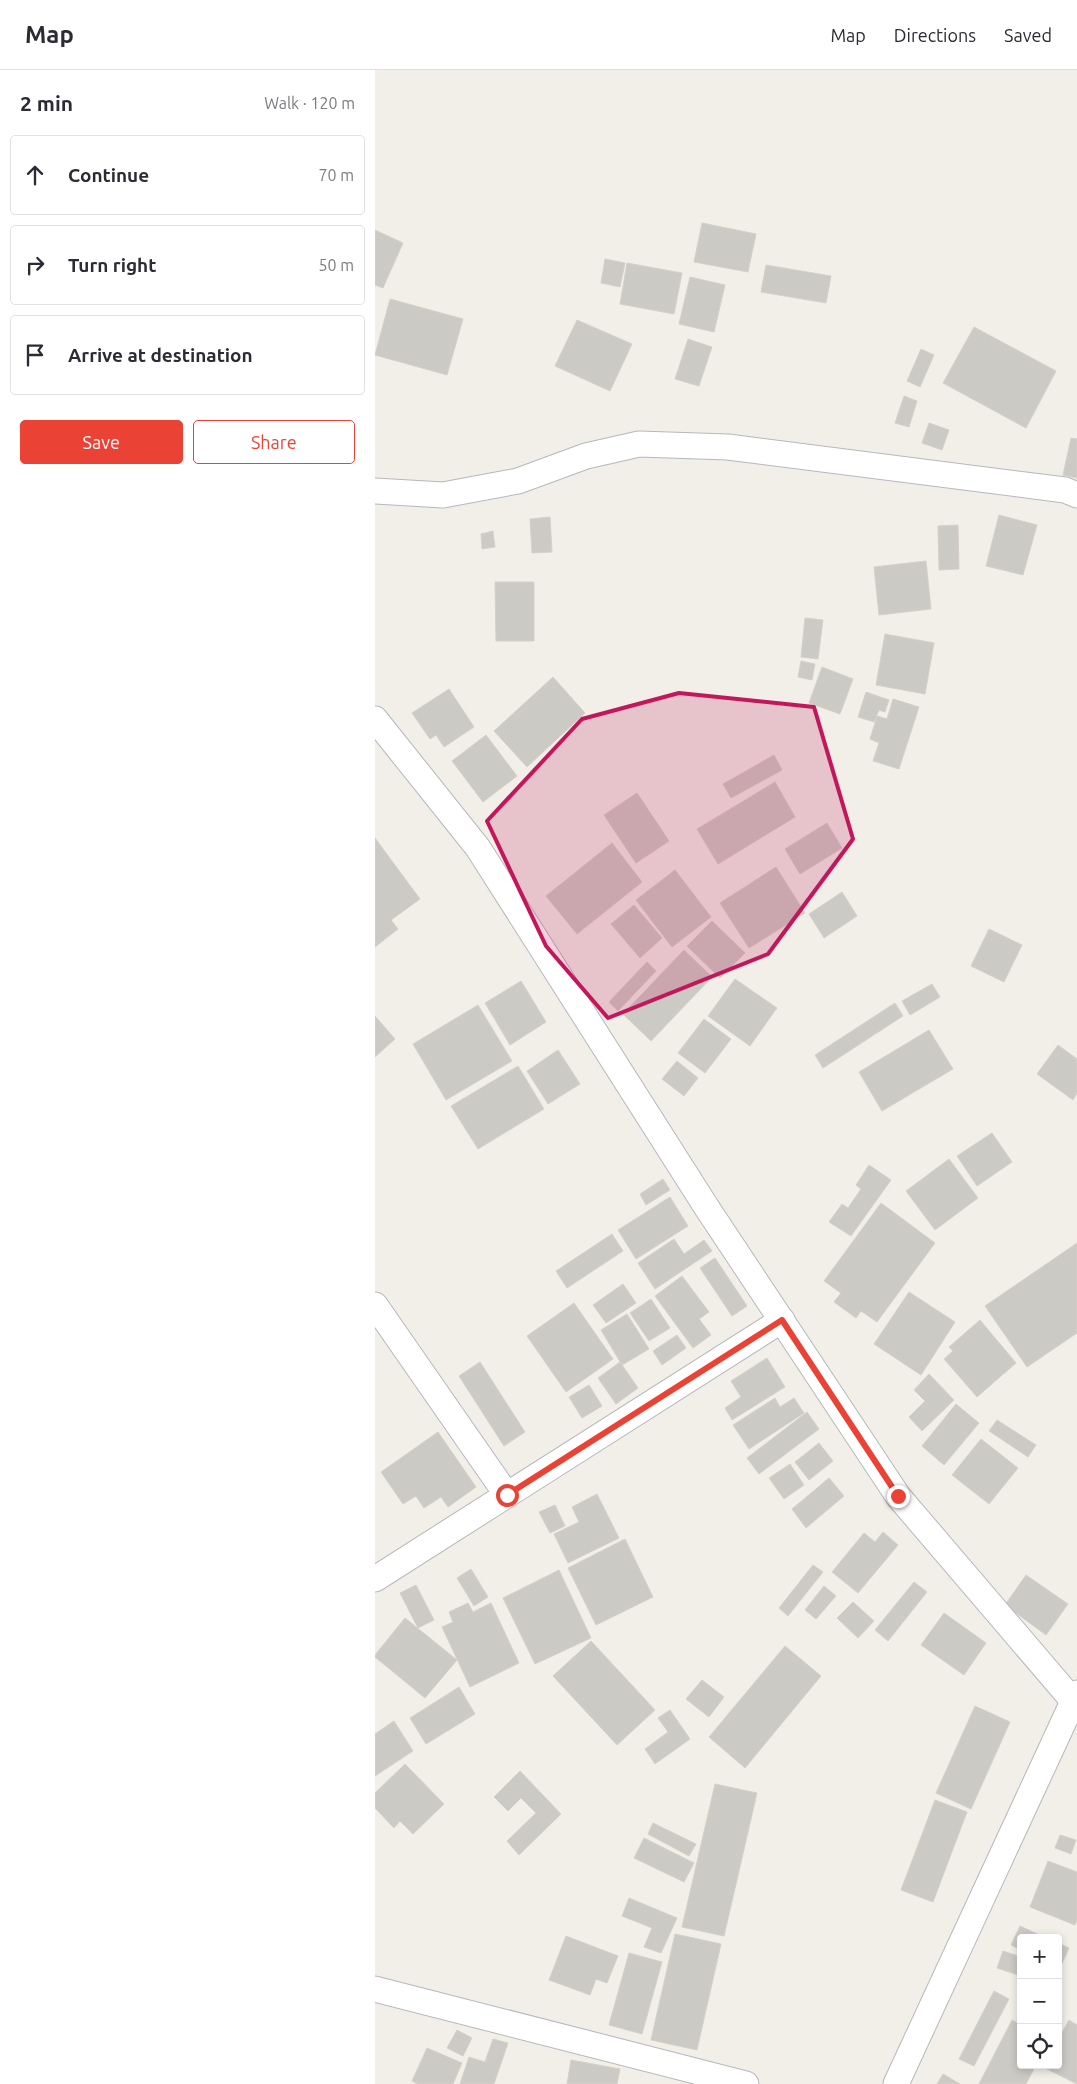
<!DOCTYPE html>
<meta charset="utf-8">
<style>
body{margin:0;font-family:Ubuntu,sans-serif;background:#f7f7f7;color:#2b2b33}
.controls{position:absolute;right:15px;bottom:15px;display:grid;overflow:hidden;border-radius:5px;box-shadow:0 2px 8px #0003}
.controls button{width:45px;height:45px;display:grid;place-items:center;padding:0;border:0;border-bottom:1px solid #e1e1e2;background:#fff;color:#2b2b33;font:25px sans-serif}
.stop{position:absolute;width:15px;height:15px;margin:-11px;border:4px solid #ea4335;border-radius:50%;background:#fff}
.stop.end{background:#ea4335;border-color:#fff;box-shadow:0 1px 5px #0008}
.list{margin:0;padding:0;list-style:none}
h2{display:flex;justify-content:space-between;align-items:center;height:65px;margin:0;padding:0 20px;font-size:21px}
h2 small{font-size:16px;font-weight:400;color:#7c7c81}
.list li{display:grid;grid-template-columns:32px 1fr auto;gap:15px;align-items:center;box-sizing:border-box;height:80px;margin:0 10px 10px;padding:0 10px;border:1px solid #e1e1e2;border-radius:5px}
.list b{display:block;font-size:19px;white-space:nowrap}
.list em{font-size:16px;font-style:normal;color:#7c7c81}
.actions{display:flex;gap:10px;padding:15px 20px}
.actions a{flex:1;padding:11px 0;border:1px solid #ea4335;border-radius:5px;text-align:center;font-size:18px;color:#ea4335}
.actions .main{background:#ea4335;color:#fff}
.icon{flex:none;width:28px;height:28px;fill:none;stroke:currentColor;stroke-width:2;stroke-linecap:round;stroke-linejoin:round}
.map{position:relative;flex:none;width:702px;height:2014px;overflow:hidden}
header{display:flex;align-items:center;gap:30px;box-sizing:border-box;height:70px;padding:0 25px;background:#fff;border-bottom:1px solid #e1e1e2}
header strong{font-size:24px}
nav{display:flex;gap:28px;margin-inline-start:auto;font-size:18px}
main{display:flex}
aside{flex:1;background:#fff}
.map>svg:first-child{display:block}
.building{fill:#cccac5;stroke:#d6d1c6}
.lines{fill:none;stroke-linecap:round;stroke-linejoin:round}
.street-casing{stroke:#b5b8bc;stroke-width:27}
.street{stroke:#fff;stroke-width:25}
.route{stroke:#ea4335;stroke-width:6}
.marked{fill:#c2185b;fill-opacity:0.2;stroke:#c2185b;stroke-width:4;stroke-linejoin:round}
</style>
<header>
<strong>Map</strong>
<nav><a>Map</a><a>Directions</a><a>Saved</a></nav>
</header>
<main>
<aside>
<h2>2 min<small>Walk · 120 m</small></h2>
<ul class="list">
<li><svg class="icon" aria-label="ahead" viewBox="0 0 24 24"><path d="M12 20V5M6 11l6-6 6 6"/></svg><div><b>Continue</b></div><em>70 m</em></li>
<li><svg class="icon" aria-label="right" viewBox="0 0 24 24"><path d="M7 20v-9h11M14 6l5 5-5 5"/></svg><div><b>Turn right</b></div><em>50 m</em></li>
<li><svg class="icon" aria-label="arrive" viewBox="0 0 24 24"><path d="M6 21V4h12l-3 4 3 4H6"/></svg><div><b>Arrive at destination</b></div></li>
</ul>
<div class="actions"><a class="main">Save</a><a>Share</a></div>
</aside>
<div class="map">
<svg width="702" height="2014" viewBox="0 0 702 2014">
<rect width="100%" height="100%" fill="#f1efe8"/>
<g class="building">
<path d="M 327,153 L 381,164 L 373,202 L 319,192 Z"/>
<path d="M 0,160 L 28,173 L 8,218 L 0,215 Z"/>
<path d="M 230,189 L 250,193 L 245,217 L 226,213 Z"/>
<path d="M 252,193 L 307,203 L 299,244 L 245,234 Z"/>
<path d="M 391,195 L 456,206 L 451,233 L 386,222 Z"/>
<path d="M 315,207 L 350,215 L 339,262 L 304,254 Z"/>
<path d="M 15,229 L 88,249 L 72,305 L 0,285 Z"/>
<path d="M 202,250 L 257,274 L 235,321 L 180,296 Z"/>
<path d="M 599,257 L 681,301 L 651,358 L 568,313 Z"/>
<path d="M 313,269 L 337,277 L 324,316 L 300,309 Z"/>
<path d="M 546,279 L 559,285 L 545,317 L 532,311 Z"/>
<path d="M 529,326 L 542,331 L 534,357 L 520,353 Z"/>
<path d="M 554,353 L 574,360 L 567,380 L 547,373 Z"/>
<path d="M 696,368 L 702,369 L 702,408 L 688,405 Z"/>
<path d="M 624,445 L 662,455 L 648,505 L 611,496 Z"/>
<path d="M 175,447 L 177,482 L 157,483 L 155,449 Z"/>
<path d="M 583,455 L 584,499 L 564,500 L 563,456 Z"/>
<path d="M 118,461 L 120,477 L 107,479 L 106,464 Z"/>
<path d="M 551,491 L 556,539 L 504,545 L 499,497 Z"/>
<path d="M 120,512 L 159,512 L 159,571 L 121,571 Z"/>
<path d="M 430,548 L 448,550 L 443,589 L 426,587 Z"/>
<path d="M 510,564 L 559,573 L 550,624 L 501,615 Z"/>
<path d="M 426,591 L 440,594 L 437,610 L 423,607 Z"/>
<path d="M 447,597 L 478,609 L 465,644 L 434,633 Z"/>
<path d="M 178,607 L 210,643 L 152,697 L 119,661 Z"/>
<path d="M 74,619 L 99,657 L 69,677 L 61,665 L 55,669 L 37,643 Z"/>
<path d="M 491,622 L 514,630 L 510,642 L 504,640 L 499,652 L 483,647 Z"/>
<path d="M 518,629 L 544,637 L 524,699 L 498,691 L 504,673 L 495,669 L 502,646 L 512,649 Z"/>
<path d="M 111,665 L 142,706 L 108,732 L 77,691 Z"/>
<path d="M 399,685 L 407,700 L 356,728 L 348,714 Z"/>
<path d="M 400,712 L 420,747 L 343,794 L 322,759 Z"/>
<path d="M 262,723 L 294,771 L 261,793 L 229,745 Z"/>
<path d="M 452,753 L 467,778 L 425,804 L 410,779 Z"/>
<path d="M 0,768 L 45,829 L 16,850 L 23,859 L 0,877 Z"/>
<path d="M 237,773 L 267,812 L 202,864 L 171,826 Z"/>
<path d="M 401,797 L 430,843 L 374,878 L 345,833 Z"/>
<path d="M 300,800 L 336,847 L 297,877 L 261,830 Z"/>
<path d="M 467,822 L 482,846 L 449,868 L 434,844 Z"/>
<path d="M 259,835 L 287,868 L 265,888 L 236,854 Z"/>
<path d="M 337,851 L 370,883 L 345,908 L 312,876 Z"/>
<path d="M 614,859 L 647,875 L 629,912 L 596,896 Z"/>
<path d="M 309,880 L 337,907 L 276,971 L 248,944 Z"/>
<path d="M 272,892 L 281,901 L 243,941 L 234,932 Z"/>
<path d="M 360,909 L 402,938 L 375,976 L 333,946 Z"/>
<path d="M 146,911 L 171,952 L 135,975 L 110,933 Z"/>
<path d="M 557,914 L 565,927 L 535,945 L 527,931 Z"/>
<path d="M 520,933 L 528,946 L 448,998 L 440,985 Z"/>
<path d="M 103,935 L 137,991 L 71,1030 L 38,974 Z"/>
<path d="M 0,946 L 20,969 L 0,987 Z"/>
<path d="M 329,949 L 356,969 L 330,1003 L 303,983 Z"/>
<path d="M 554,960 L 578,999 L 507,1041 L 484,1002 Z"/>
<path d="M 683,975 L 702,989 L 702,1023 L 698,1030 L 662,1004 Z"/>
<path d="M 183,980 L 205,1014 L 173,1034 L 152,1001 Z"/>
<path d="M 302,991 L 323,1008 L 309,1026 L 287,1009 Z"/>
<path d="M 143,996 L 169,1039 L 103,1079 L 76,1036 Z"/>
<path d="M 617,1063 L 637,1092 L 602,1116 L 582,1086 Z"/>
<path d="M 574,1089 L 603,1128 L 560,1160 L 531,1121 Z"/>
<path d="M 494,1095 L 516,1110 L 476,1166 L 454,1152 L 467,1134 L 473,1138 L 486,1119 L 481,1115 Z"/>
<path d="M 288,1109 L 295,1120 L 271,1135 L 265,1124 Z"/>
<path d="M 295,1127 L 313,1156 L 261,1189 L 243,1160 Z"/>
<path d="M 506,1133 L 560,1173 L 502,1252 L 486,1241 L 481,1248 L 459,1232 L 466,1223 L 449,1211 Z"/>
<path d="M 237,1164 L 248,1181 L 192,1218 L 181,1201 Z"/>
<path d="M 299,1169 L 309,1184 L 329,1170 L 337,1181 L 280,1219 L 263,1193 Z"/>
<path d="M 702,1173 L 702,1263 L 652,1297 L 610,1236 Z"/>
<path d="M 340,1188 L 372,1236 L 357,1246 L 325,1198 Z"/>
<path d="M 307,1206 L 334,1242 L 324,1249 L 336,1265 L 318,1278 L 280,1226 Z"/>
<path d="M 248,1214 L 261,1233 L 231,1253 L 218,1235 Z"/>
<path d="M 534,1222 L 580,1252 L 546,1305 L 499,1274 Z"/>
<path d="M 276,1229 L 295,1258 L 274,1271 L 255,1243 Z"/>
<path d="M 199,1233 L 238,1289 L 191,1322 L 152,1266 Z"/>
<path d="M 252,1244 L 274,1279 L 247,1295 L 226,1260 Z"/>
<path d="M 605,1250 L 641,1293 L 602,1327 L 569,1289 L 578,1281 L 574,1277 Z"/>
<path d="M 302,1265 L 311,1278 L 287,1295 L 278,1281 Z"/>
<path d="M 392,1288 L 410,1317 L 357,1350 L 350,1338 L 366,1327 L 356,1311 Z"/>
<path d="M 105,1292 L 150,1362 L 129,1376 L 84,1306 Z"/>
<path d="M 245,1292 L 263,1318 L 241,1334 L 223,1308 Z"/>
<path d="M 554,1304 L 579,1330 L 547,1361 L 534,1347 L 550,1331 L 539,1320 Z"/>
<path d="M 214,1315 L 227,1336 L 207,1348 L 194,1327 Z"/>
<path d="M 400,1328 L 405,1337 L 419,1328 L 429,1343 L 374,1379 L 358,1355 Z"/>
<path d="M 581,1334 L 604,1353 L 569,1395 L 547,1376 Z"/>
<path d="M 432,1342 L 444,1359 L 384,1404 L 372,1388 Z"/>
<path d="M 622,1350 L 661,1375 L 653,1387 L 614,1361 Z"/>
<path d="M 63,1362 L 101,1417 L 73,1437 L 66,1427 L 49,1438 L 41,1426 L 28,1434 L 6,1402 Z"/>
<path d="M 606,1369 L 643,1398 L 614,1434 L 577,1405 Z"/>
<path d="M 444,1373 L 458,1391 L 434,1410 L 420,1392 Z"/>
<path d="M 415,1394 L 429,1415 L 409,1429 L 394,1408 Z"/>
<path d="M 454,1408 L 469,1426 L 431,1458 L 417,1439 Z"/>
<path d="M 222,1424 L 244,1468 L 193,1493 L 179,1464 L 204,1452 L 197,1437 Z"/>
<path d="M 180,1435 L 190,1456 L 175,1463 L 164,1442 Z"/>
<path d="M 508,1462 L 523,1475 L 483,1523 L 457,1502 L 489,1463 L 500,1472 Z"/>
<path d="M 250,1469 L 278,1527 L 221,1555 L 193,1498 Z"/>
<path d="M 438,1495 L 448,1502 L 413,1546 L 404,1538 Z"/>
<path d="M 96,1499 L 113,1527 L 99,1536 L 82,1508 Z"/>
<path d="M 184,1500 L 216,1568 L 160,1594 L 128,1528 Z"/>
<path d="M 651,1505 L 693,1534 L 671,1565 L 630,1535 Z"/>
<path d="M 539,1512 L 552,1522 L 513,1571 L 500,1560 Z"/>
<path d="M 41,1515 L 59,1550 L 43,1558 L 25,1523 Z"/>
<path d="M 449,1516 L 461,1526 L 441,1549 L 430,1540 Z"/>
<path d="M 478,1532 L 499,1551 L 483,1568 L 462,1548 Z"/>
<path d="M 93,1533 L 98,1542 L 116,1533 L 144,1593 L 95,1617 L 67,1557 L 78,1552 L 74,1542 Z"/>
<path d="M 569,1543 L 611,1573 L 589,1605 L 546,1575 Z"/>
<path d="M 30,1548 L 82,1590 L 50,1628 L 0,1587 L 0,1585 Z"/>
<path d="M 216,1571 L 280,1640 L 242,1675 L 178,1606 Z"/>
<path d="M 410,1576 L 446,1606 L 370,1698 L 334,1667 Z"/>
<path d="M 327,1610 L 349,1627 L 334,1647 L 311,1629 Z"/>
<path d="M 84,1617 L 100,1644 L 51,1674 L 35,1648 Z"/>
<path d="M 600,1636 L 635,1652 L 596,1739 L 561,1723 Z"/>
<path d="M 295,1640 L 315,1669 L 280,1694 L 270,1679 L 293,1662 L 283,1648 Z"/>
<path d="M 19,1651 L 38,1681 L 0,1706 L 0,1664 Z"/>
<path d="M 30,1694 L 69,1734 L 38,1764 L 25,1751 L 19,1758 L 0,1738 L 0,1723 Z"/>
<path d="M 145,1701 L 186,1744 L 144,1785 L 132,1771 L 161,1743 L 146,1728 L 133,1741 L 119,1727 Z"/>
<path d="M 340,1714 L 382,1723 L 349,1866 L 307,1857 Z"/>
<path d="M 560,1730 L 592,1742 L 558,1832 L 526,1820 Z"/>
<path d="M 278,1753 L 321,1774 L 314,1786 L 273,1764 Z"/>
<path d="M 685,1765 L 701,1770 L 696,1784 L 680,1778 Z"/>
<path d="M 269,1768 L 319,1793 L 309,1812 L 259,1788 Z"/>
<path d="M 673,1791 L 702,1802 L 702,1850 L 700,1855 L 655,1837 Z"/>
<path d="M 254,1828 L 302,1848 L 286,1883 L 269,1877 L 277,1858 L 247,1846 Z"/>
<path d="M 645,1856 L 671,1868 L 646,1868 L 646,1880 L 636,1875 Z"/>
<path d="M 300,1864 L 346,1874 L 322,1980 L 276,1970 Z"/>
<path d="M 191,1866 L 243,1886 L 232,1913 L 221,1909 L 215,1925 L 174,1910 Z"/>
<path d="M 683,1873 L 694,1878 L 685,1898 L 683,1897 Z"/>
<path d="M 628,1881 L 646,1887 L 646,1906 L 622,1898 Z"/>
<path d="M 254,1883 L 287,1892 L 267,1964 L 234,1955 Z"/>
<path d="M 619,1921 L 634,1929 L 599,1996 L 584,1989 Z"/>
<path d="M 637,1950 L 646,1955 L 646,1995 L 661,1995 L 651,2014 L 604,2014 Z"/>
<path d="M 694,1950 L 702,1955 L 702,2014 L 668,1997 L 683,1995 L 683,1970 Z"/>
<path d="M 82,1960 L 97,1968 L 88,1986 L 72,1978 Z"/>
<path d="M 118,1969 L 133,1973 L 119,2014 L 85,2014 L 94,1987 L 110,1992 Z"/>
<path d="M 52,1978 L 87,1993 L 78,2014 L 43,2014 L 37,2011 Z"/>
<path d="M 196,1990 L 245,1999 L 242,2014 L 192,2014 Z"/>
<path d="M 568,2004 L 585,2014 L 562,2014 Z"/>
</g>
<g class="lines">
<defs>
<g id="street">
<path d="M 0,421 L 68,425 L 143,411 L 211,386 L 264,374 L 353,377 L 690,420 L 702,425"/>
<path d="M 0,649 L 103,778 L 332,1138 L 523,1426 L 699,1632"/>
<path d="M 0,1235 L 132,1425"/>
<path d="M 0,1509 L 407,1250"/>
<path d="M 0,1919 L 371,2014"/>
<path d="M 521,2014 L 702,1623"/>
</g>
</defs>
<use href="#street" class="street-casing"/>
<use href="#street" class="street"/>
</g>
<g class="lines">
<path class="route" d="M 132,1425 L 407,1250 L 523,1426"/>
</g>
<path class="marked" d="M 304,623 L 439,637 L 478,769 L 393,884 L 233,948 L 171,876 L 112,751 L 207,649 Z"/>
</svg>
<div class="controls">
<button>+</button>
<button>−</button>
<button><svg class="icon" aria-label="locate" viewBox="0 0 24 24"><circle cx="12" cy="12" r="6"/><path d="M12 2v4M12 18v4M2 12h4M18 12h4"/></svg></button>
</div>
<div class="stop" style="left:132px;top:1425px"></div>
<div class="stop end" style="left:523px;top:1426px"></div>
</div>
</main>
